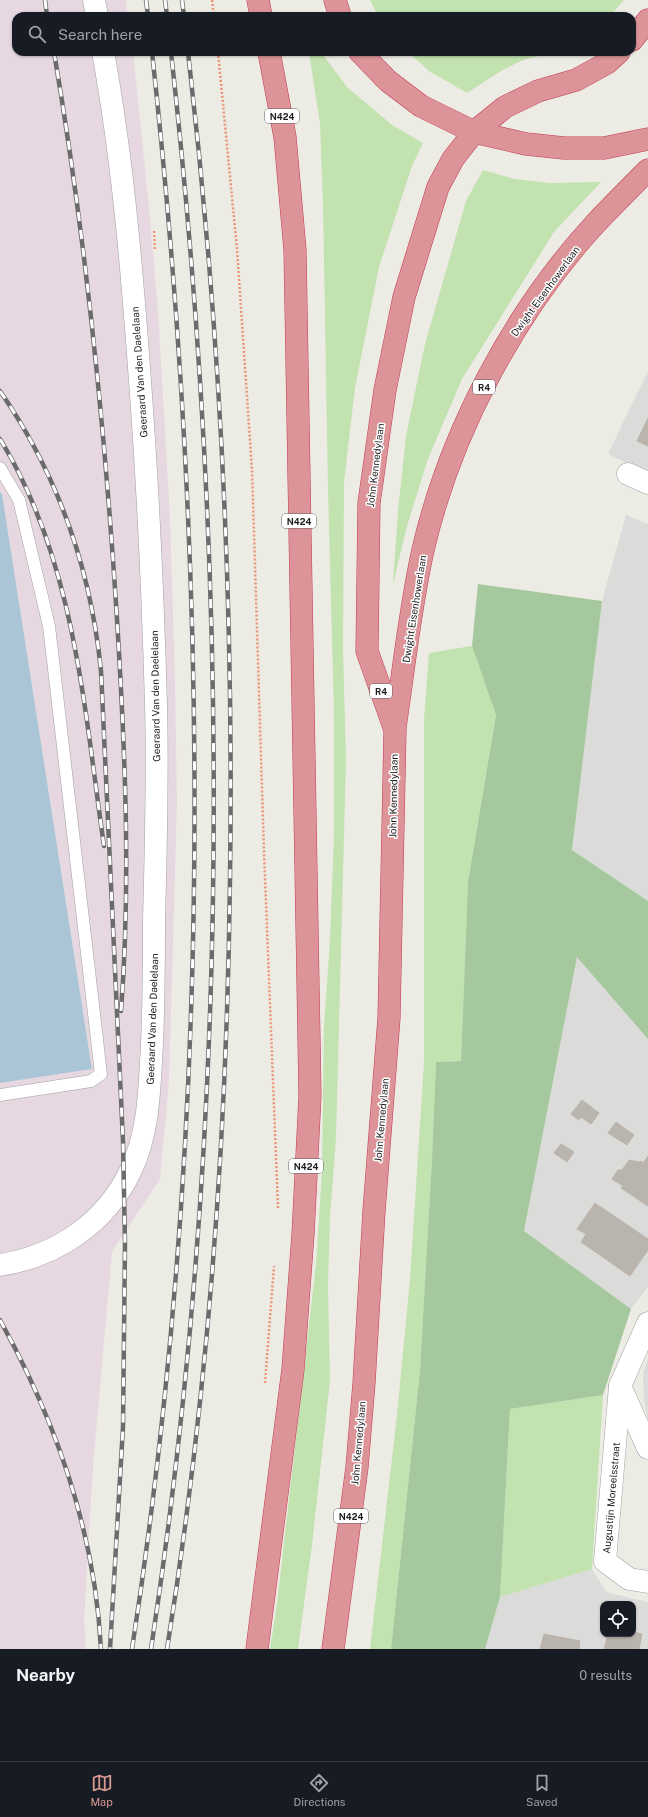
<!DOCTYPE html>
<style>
body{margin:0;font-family:"Public Sans",sans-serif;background:#242831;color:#f1f3f6}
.controls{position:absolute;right:12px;bottom:12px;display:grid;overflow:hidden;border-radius:8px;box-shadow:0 1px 3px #0004}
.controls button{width:36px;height:36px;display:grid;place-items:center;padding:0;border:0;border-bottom:1px solid #363941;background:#171b24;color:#f1f3f6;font:20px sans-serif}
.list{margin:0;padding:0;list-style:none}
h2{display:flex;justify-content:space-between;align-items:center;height:52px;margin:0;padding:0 16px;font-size:17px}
h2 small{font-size:13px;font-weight:400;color:#9ea1a6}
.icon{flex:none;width:22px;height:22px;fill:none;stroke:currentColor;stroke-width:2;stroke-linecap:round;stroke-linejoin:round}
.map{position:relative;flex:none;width:648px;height:1649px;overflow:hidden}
.search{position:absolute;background:#171b24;box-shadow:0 1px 3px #0004;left:12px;right:12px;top:12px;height:44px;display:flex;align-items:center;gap:10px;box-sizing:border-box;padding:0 14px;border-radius:12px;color:#9ea1a6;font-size:15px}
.sheet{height:112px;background:#171b24}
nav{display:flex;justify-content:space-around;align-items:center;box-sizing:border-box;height:56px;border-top:1px solid #363941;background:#171b24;font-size:11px;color:#9ea1a6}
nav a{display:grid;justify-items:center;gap:2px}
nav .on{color:#d69991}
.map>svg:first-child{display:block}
.residential{fill:#dbdbda;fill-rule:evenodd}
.industrial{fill:#e6d7e1}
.grass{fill:#c2e2b0}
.forest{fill:#a5c89e}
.water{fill:#aac6d6}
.building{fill:#bab4ae;stroke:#bdb4a9}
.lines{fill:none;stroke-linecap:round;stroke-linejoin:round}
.lane-casing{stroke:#a1a1a1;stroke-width:13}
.street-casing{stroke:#a1a1a1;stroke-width:23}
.highway-casing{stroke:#c53855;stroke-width:23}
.path{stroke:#ea9479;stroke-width:2.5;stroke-dasharray:2 2;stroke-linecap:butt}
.lane{stroke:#fff;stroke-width:12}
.street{stroke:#fff;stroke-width:22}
.highway{stroke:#dc9498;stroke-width:22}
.rail-casing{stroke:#6b6b6b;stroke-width:4.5}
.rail{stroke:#fff;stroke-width:3;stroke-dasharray:9;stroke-linecap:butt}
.labels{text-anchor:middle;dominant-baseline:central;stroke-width:3;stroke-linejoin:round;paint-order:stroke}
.shield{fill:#fff;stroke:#616161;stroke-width:1}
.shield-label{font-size:9px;font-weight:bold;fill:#1d1d1d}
.street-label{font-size:10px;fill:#1d1d1d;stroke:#fff}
</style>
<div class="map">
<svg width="648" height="1649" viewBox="0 0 648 1649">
<rect width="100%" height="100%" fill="#edece4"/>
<g class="residential">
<path d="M 648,371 L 648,473 L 608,454 Z"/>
<path d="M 626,515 L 648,524 L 648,901 L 572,850 L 602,601 Z"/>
<path d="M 577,956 L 648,1039 L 648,1287 L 631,1309 L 524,1231 Z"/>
<path d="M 648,1359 L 648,1419 L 644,1401 L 643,1373 Z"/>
<path d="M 592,1569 L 606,1592 L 648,1602 L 648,1649 L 485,1649 L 500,1597 ZM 603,1604 L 633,1604 L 633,1634 L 603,1634 Z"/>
</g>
<path class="industrial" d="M 0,0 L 126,0 L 128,16 L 16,16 L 16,52 L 133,52 L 149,208 L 158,311 L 170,517 L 175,684 L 177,802 L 169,1081 L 160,1179 L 112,1251 L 93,1466 L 84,1619 L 86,1649 L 0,1649 L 0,1083 L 92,1068 L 2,494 L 0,492 Z"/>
<g class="grass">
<path d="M 370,0 L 624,0 L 610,16 L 378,16 Z"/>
<path d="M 309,52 L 321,52 L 347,87 L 392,125 L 423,143 L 412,166 L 379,267 L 355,388 L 344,482 L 343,649 L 346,760 L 336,1138 L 330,1217 L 328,1285 L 330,1381 L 312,1545 L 298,1649 L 270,1649 L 277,1604 L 316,1264 L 322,1172 L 324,1027 L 330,940 L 334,833 L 334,715 L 328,489 L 323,205 L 320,124 Z"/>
<path d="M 408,52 L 551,52 L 521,61 L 501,71 L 467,93 L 429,71 Z"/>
<path d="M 483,170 L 514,179 L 550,183 L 601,182 L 554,232 L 462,379 L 428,459 L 407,526 L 393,584 L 398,511 L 406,436 L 425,344 L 466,201 Z"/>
<path d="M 472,646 L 496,715 L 468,882 L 461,1061 L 436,1062 L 432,1159 L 420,1370 L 391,1649 L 370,1649 L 397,1415 L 410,1279 L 424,1062 L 424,719 L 429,653 Z"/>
<path d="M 603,1395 L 592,1569 L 500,1597 L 510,1409 Z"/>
</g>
<path class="forest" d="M 478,584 L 602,601 L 572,850 L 648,901 L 648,1039 L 577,957 L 524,1231 L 631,1309 L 603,1395 L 510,1409 L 500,1597 L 485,1649 L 391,1649 L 420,1370 L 432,1159 L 436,1062 L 461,1061 L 468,882 L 496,715 L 472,646 Z"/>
<path class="water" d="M 0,492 L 2,494 L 92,1069 L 0,1083 Z"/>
<g class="building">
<path d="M 648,418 L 648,446 L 637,441 Z"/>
<path d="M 582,1100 L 599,1113 L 591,1124 L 581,1117 L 579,1120 L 571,1114 Z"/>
<path d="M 616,1122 L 634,1135 L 627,1145 L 608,1133 Z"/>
<path d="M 561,1144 L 574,1152 L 567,1162 L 554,1153 Z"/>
<path d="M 648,1156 L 648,1166 L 643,1163 Z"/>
<path d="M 629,1160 L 639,1162 L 641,1161 L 648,1166 L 648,1206 L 621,1188 L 623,1186 L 612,1179 L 618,1170 L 622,1170 Z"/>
<path d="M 595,1203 L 648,1239 L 648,1250 L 630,1276 L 581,1242 L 586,1234 L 577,1229 Z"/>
<path d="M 633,1632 L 642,1634 L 639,1649 L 604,1649 L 608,1634 L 633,1634 Z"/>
<path d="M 544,1634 L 580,1641 L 579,1649 L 540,1649 Z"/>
</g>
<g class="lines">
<defs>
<path id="lane" d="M 0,468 L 19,500 L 49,626 L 101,1074 L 91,1081 L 0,1095"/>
<g id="street">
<path d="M 94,0 L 97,16"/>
<path d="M 628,474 L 648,483"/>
<path d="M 0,1265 C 57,1256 106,1223 131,1170 C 147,1136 149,1100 151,1062 C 154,1015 154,967 154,920 C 156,848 158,777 156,705 C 153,597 148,489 140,381 C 132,271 123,161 103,52"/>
<path d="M 648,1323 L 620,1386 L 648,1448"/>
<path d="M 620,1386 L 605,1561 L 629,1579 L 648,1582"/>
</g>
<g id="highway">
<path d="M 258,0 L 261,16"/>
<path d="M 335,0 L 340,16"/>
<path d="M 632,40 L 648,20"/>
<path d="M 360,52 L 388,81 L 421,106 L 474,132 L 526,144 L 564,148 L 604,148 L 648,139"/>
<path d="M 395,727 C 404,668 410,608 423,550 C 450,433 514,312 595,224 C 612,206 630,188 648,170"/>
<path d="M 257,1649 L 293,1369 L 303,1234 L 310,1096 L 295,250 L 285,137 L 269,52"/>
<path d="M 333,1649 L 357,1467 L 364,1383 L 374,1211 L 389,1018 L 395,730 L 367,651 L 369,503 L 385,390 L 404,297 L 438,187 L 453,159 L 474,132 L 505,107 L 538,91 L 576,80 L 607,63 L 619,52"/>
</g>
</defs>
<use href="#lane" class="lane-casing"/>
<use href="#street" class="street-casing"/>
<use href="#highway" class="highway-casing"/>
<g class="path">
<path d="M 212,0 L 214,16"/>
<path d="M 218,52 L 237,249 L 252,470 L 264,852 L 278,1208"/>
<path d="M 154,231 L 155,250"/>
<path d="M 265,1383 L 274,1266"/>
</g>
<use href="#lane" class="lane"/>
<use href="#street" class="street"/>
<use href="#highway" class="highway"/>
<defs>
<g id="rail">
<path d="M 45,0 L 47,16"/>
<path d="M 146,0 L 148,16"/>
<path d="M 165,0 L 167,16"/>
<path d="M 182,0 L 184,16"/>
<path d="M 54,52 C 86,240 105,429 117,619 C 125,750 131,880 121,1011"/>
<path d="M 0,391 C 58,475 91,570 101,671 L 123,1141 L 125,1243 L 123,1427 L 110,1649"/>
<path d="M 0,439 C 75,561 84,708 104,846"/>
<path d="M 0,1320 C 56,1421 95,1533 101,1649"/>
<path d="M 132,1649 C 214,1121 210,583 152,52"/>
<path d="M 151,1649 C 232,1121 230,582 171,52"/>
<path d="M 167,1649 C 208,1395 227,1137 230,879 C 234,603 220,327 188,52"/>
</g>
</defs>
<use href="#rail" class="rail-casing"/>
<use href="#rail" class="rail"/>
</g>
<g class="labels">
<g class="shield">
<rect x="265" y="109" width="34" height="14" rx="3"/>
<rect x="473" y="380" width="22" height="14" rx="3"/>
<rect x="282" y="514" width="34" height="14" rx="3"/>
<rect x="370" y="684" width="22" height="14" rx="3"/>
<rect x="289" y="1159" width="34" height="14" rx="3"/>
<rect x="334" y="1509" width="34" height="14" rx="3"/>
</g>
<g class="shield-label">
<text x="282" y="116">N424</text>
<text x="484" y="387">R4</text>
<text x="299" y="521">N424</text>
<text x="381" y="691">R4</text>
<text x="306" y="1166">N424</text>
<text x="351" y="1516">N424</text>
</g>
<g class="street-label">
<text transform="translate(545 291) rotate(-54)">Dwight Eisenhowerlaan</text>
<text transform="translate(139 372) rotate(-94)">Geeraard Van den Daelelaan</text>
<text transform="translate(375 465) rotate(-83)">John Kennedylaan</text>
<text transform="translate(414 609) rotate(-81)">Dwight Eisenhowerlaan</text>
<text transform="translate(155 696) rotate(-91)">Geeraard Van den Daelelaan</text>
<text transform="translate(393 796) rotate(-89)">John Kennedylaan</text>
<text transform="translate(152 1019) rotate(-88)">Geeraard Van den Daelelaan</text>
<text transform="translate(381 1120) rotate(-85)">John Kennedylaan</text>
<text transform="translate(358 1443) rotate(-85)">John Kennedylaan</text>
<text transform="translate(611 1498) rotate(-85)">Augustijn Moreelsstraat</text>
</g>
</g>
</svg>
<div class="controls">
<button><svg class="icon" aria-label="locate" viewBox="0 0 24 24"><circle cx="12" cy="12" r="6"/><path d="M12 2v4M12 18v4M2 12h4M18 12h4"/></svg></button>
</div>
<div class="search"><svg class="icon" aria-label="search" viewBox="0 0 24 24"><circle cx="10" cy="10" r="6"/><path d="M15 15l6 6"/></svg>Search here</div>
</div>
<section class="sheet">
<h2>Nearby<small>0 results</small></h2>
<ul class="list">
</ul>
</section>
<nav>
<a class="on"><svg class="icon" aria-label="map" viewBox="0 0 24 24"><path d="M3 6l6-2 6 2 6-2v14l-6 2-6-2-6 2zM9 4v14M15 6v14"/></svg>Map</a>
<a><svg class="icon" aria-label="directions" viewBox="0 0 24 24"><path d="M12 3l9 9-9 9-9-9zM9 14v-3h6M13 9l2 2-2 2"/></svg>Directions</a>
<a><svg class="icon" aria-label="saved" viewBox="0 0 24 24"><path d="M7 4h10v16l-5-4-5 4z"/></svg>Saved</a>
</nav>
